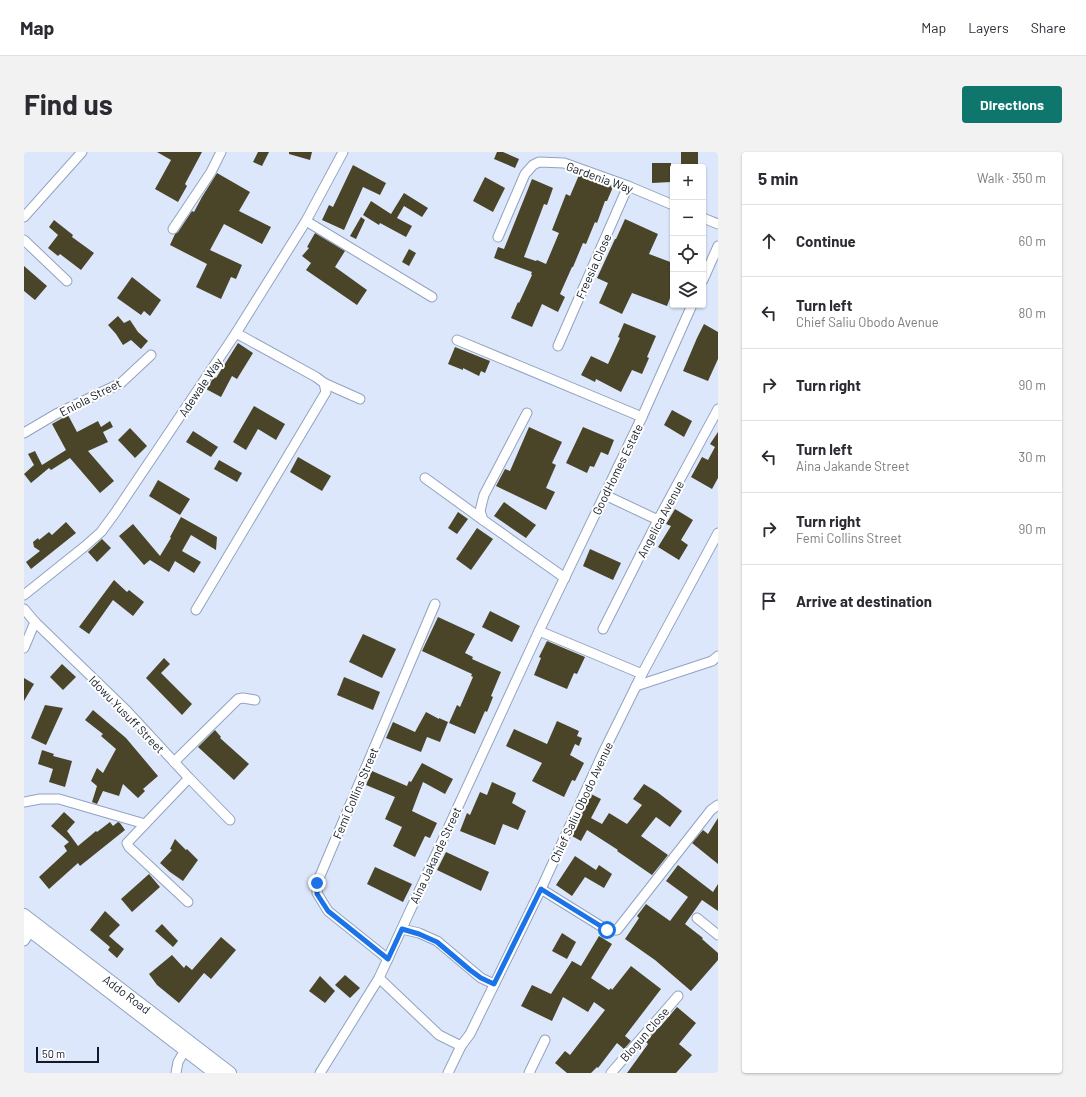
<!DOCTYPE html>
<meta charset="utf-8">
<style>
body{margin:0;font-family:Barlow,sans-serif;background:#f2f2f3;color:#2b2b33}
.controls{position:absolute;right:12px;top:12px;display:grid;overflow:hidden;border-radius:4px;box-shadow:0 1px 3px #0004}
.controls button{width:36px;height:36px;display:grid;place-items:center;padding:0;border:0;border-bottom:1px solid #e1e1e2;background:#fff;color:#2b2b33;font:20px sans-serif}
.scale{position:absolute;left:12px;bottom:10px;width:63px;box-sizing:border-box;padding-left:4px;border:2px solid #131a25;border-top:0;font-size:11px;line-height:14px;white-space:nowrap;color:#131a25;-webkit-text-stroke:3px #fff;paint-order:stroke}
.stop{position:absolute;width:12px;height:12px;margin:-9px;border:3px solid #1a73e8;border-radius:50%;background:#fff}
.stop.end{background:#1a73e8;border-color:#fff;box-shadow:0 1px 4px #0008}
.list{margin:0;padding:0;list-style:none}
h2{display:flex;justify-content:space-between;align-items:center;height:52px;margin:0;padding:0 16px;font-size:17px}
h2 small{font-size:13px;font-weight:400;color:#7c7c81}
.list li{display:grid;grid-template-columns:26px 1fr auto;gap:12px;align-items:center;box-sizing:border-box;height:72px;padding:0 16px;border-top:1px solid #e1e1e2}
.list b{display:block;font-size:15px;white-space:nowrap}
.list p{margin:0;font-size:13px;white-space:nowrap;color:#7c7c81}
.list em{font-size:13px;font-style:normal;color:#7c7c81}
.icon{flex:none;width:22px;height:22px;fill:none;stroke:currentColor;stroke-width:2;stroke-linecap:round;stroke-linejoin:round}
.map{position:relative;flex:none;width:694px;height:921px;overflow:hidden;border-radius:4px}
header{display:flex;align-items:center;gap:24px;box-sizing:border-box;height:56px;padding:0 20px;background:#fff;border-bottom:1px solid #e1e1e2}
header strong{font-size:19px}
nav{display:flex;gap:22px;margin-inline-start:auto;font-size:14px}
.intro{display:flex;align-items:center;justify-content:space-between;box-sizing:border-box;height:96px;padding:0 24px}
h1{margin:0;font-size:28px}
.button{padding:10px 18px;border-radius:4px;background:#0f766e;color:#fff;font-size:14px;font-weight:700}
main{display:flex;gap:24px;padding:0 24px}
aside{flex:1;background:#fff;border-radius:4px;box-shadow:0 1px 3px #0004}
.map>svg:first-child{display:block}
.building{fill:#4a4529}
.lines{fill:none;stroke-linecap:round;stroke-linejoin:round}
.minor-casing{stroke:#91a3c1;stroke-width:11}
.major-casing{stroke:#91a3c1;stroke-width:14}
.minor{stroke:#fff;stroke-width:9}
.major{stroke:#fff;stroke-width:12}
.route{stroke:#1a73e8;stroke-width:5}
.labels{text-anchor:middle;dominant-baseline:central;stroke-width:4;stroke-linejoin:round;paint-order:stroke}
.street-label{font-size:12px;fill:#131a25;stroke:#fff}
</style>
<header>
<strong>Map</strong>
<nav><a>Map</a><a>Layers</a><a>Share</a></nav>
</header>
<div class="intro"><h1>Find us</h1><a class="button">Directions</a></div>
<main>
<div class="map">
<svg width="694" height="921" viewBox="0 0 694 921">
<rect width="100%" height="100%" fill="#dce7fb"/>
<g class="building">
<path d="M 133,0 L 178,0 L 161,32 L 163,34 L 154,50 L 131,37 L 147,8 Z"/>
<path d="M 234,0 L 245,0 L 238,14 L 229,10 Z"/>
<path d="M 265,0 L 288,0 L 286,8 L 265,2 Z"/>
<path d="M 473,0 L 479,0 L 495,7 L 491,16 L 470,7 Z"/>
<rect x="657" y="0" width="17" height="15"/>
<path d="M 628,11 L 647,11 L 647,30 L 628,31 Z"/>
<path d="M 329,13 L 362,31 L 356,43 L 339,35 L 320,78 L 298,68 L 305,53 L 309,55 Z"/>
<path d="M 193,21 L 226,40 L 215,59 L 247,75 L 238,92 L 200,72 L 186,98 L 218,113 L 212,127 L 207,125 L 197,147 L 172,135 L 183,112 L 146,93 L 151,82 L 154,80 L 168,59 L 170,60 L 178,45 Z"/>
<path d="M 555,23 L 589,35 L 583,49 L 581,49 L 573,71 L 571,70 L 562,92 L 559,91 L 549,115 L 548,115 L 536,142 L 541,145 L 534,160 L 518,152 L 508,175 L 487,166 L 494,150 L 495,151 L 508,123 L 507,122 L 508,120 L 470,106 L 474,95 L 480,97 L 508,27 L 529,36 L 523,53 L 520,52 L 500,105 L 512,109 L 513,108 L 522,112 L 535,81 L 528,78 L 542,42 L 546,44 Z"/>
<path d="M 461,25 L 481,36 L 469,60 L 449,49 Z"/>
<path d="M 380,41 L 404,56 L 398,65 L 380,54 L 373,66 L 388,74 L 382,85 L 356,71 L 355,73 L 339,63 L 347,49 L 367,62 Z"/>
<path d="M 337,65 L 341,68 L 332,87 L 326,84 Z"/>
<path d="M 601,67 L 634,82 L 625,102 L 649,111 L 649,133 L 647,138 L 649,138 L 643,154 L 608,141 L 598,162 L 575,151 L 584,131 L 573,126 L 591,87 L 592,87 Z"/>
<path d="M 30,68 L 49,83 L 48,85 L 70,101 L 57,118 L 36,102 L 34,104 L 24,96 L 34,83 L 25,75 Z"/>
<path d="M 291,81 L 321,99 L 311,115 L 343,138 L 333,153 L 282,118 L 287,111 L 278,104 L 285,96 L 283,95 Z"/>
<path d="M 385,97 L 392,101 L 385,114 L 378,110 Z"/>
<path d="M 0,114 L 23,134 L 11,148 L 0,139 Z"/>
<path d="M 108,125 L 137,148 L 126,164 L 120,159 L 117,163 L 93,146 Z"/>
<path d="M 94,164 L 100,171 L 106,168 L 114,180 L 124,189 L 117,197 L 107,188 L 99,193 L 92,182 L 84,173 Z"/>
<path d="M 600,171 L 632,184 L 623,205 L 625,206 L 618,222 L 608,218 L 597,240 L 572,227 L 571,230 L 557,223 L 567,204 L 584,212 L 596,186 L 594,185 Z"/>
<path d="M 680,172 L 694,180 L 694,207 L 684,229 L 659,219 L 673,186 Z"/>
<path d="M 214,191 L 229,201 L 213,227 L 208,224 L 197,245 L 182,237 L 190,225 L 192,226 Z"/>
<path d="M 431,195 L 466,209 L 461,221 L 457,219 L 455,224 L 439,216 L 439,218 L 424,212 Z"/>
<path d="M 230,254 L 261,272 L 252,288 L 234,277 L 222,298 L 209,290 Z"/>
<path d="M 648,258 L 668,269 L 660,285 L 640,273 Z"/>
<path d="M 44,263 L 53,280 L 74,269 L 77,275 L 86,269 L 89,275 L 79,280 L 84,290 L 64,299 L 90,329 L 76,341 L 46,306 L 27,318 L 25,316 L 7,331 L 0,322 L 10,313 L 4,302 L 11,299 L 18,313 L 42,298 L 28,272 Z"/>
<path d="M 505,275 L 538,290 L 528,311 L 532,313 L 522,336 L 531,340 L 522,358 L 472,334 L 481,317 L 486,319 Z"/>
<path d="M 559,275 L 590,288 L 584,303 L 577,300 L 570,315 L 566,314 L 563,321 L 542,311 Z"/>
<path d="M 106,276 L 123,294 L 111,306 L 94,288 Z"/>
<path d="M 169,279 L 194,295 L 187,305 L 162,290 Z"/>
<path d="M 694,280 L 694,326 L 688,337 L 667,325 L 678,305 L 684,308 L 691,295 L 686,292 Z"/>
<path d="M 274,305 L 307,324 L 298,339 L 266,320 Z"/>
<path d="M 195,308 L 218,321 L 213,330 L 190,317 Z"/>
<path d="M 134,328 L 166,347 L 156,363 L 125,344 Z"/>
<path d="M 480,350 L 512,373 L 502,386 L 470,364 Z"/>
<path d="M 651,357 L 669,368 L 657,388 L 664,393 L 655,408 L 634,395 L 647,374 L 642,372 Z"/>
<path d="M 434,360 L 444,367 L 433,382 L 424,376 Z"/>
<path d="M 157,365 L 193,385 L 192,398 L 167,383 L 158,399 L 177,410 L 170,421 L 151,409 L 145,420 L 126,408 L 120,413 L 95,384 L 109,372 L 136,404 L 147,386 L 146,385 Z"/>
<path d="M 42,370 L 52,381 L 7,417 L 2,410 L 16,399 L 10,395 L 9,390 L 14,386 L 15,388 L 25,380 L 28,383 Z"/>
<path d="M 453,376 L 469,387 L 447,418 L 432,407 Z"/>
<path d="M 78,387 L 87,396 L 73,410 L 64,400 Z"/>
<path d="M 566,397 L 597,411 L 589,428 L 559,414 Z"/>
<path d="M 90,428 L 103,440 L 105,438 L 120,450 L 109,464 L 89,448 L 65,482 L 55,475 Z"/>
<path d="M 466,459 L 496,474 L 488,490 L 458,475 Z"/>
<path d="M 414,465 L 451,482 L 441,501 L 449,505 L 448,507 L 477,520 L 467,544 L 469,545 L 463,560 L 461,559 L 451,582 L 425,571 L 433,553 L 436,555 L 449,525 L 447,524 L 448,522 L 398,499 Z"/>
<path d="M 339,482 L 372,497 L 358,526 L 325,510 Z"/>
<path d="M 523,489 L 561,505 L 553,522 L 550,521 L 543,537 L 510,523 L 517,506 L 515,505 Z"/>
<path d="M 140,506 L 146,512 L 137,521 L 168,552 L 158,563 L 122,526 Z"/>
<path d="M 38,512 L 52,525 L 39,538 L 26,525 Z"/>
<path d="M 320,525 L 356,540 L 349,558 L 313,543 Z"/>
<path d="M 0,526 L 10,532 L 0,549 Z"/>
<path d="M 21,553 L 39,556 L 22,593 L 7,586 Z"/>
<path d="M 69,558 L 102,586 L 134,624 L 119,637 L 121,639 L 114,646 L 99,632 L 95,644 L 79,639 L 73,652 L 68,650 L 73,634 L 67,629 L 73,616 L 79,621 L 92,597 L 77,584 L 79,582 L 61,568 Z"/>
<path d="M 402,560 L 415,567 L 415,566 L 424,570 L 416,590 L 403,585 L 397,600 L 362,586 L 369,570 L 391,580 Z"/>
<path d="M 533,569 L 555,579 L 553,584 L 558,586 L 555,594 L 551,592 L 546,603 L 560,611 L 551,629 L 548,628 L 540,645 L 508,629 L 518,611 L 482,594 L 490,577 L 523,592 Z"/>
<path d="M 191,578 L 197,585 L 196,586 L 225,612 L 210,628 L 174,595 Z"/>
<path d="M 18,598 L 30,602 L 29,604 L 48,609 L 41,635 L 25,630 L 29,617 L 14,612 Z"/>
<path d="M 398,611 L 429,627 L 421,642 L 399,630 L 388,659 L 413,671 L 406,686 L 401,684 L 391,705 L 369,694 L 378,675 L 361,667 L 371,645 L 342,633 L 348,619 L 383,634 L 385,629 L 387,630 Z"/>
<path d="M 468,630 L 492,641 L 488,651 L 502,659 L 494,678 L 479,672 L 471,693 L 436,679 L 443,661 L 446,663 L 456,640 L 463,643 Z"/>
<path d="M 620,632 L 633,640 L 658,659 L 646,675 L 632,665 L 617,684 L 644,703 L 628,723 L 593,699 L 594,698 L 563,678 L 557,689 L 548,684 L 567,642 L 577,647 L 567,666 L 578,672 L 585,661 L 603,672 L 618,653 L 609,647 Z"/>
<path d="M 40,660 L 51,670 L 43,679 L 54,694 L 72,679 L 73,680 L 86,670 L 89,674 L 94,670 L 96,671 L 101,678 L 56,714 L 54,711 L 25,737 L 15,725 L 43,699 L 40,694 L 45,690 L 27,674 Z"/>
<path d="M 694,666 L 694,712 L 668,691 L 679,678 L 684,682 Z"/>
<path d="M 151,687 L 162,698 L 163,697 L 174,708 L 159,729 L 146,720 L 136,711 L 148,698 L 146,697 Z"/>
<path d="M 422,700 L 465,720 L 457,739 L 413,718 Z"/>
<path d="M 551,704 L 572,718 L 575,713 L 588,722 L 580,736 L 561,725 L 548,744 L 532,733 Z"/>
<path d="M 654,713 L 689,740 L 694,732 L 694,759 L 678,748 L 661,772 L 679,786 L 678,787 L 694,801 L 694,808 L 667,839 L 631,808 L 601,787 L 615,766 L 613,764 L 622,752 L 646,769 L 664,745 L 642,729 Z"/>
<path d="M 351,715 L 388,732 L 379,750 L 343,732 Z"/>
<path d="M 125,722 L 136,735 L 108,760 L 97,747 Z"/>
<path d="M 81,759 L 96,773 L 85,784 L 100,797 L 93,806 L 84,798 L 86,795 L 66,778 Z"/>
<path d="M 138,772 L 154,789 L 149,795 L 131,779 Z"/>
<path d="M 538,781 L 552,790 L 543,807 L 528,799 Z"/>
<path d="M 575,784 L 588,792 L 567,826 L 585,838 L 587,836 L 588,838 L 607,814 L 637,837 L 601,884 L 607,889 L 600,897 L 593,891 L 574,916 L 573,915 L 567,921 L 543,921 L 531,911 L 541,899 L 546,903 L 581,858 L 570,850 L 564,860 L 539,845 L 528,869 L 497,854 L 508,833 L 527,842 L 548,809 L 557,814 Z"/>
<path d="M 197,785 L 212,798 L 187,827 L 180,821 L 155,851 L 133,833 L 125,822 L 148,803 L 160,816 L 162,813 L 168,818 Z"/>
<path d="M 321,823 L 336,836 L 326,846 L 311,833 Z"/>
<path d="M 296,824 L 311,839 L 301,851 L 285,839 Z"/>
<path d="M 653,855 L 672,871 L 655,892 L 668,903 L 652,921 L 603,921 L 624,892 L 622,890 L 634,876 L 635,876 Z"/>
</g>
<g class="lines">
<defs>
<g id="minor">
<path d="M 0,65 L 58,0"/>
<path d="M 679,66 L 694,72"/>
<path d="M 282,69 L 408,145"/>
<path d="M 149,77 L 187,20 L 197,0"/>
<path d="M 474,85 L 501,22 L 509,13 L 515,10 L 540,11 L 604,34 L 649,53"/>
<path d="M 0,88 L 43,129"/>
<path d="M 679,128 L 694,94"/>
<path d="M 433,188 L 618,265"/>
<path d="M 534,194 L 604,34"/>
<path d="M 300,231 L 336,247"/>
<path d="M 503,261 L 460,343 L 456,359 L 459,368 L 541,426"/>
<path d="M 0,281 L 32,262 L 97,231 L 127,203"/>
<path d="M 401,326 L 459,368"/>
<path d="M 581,343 L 634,368"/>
<path d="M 0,443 L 60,395 L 77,380 L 91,361 L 212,181 L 282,69 L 319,0"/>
<path d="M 0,457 L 11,470 L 103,559 L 165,626 L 206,668"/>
<path d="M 172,458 L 302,240 L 300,231 L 292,225 L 212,181"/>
<path d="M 579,477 L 634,368 L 694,257"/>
<path d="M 515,479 L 568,501 L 618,522"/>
<path d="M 0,496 L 11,470"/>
<path d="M 612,534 L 688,509 L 694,504"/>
<path d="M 150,610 L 214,547 L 219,546 L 231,548"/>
<path d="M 0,650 L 16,647 L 35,647 L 121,672"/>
<path d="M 517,737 L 583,778 L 593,778 L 687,658 L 694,653"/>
<path d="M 164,750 L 105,695 L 103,691 L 165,626"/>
<path d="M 673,766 L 694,783"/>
<path d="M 378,777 L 395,781 L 413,789 L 457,826 L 470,832"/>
<path d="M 0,789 L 7,779"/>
<path d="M 364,807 L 304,759 L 293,741 L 293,731 L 411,452"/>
<path d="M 355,826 L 415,883 L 437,894"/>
<path d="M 152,921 L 154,910 L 161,898"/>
<path d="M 296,921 L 355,826 L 515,479 L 618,265 L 668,153"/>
<path d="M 424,921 L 437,894 L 446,882 L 517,737 L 579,601 L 618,522 L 694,381"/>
<path d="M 505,921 L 521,888"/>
<path d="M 587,921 L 654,844"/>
</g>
<g id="major">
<path d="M 0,763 L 206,921"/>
<path d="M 0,774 L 191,921"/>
</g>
</defs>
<use href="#minor" class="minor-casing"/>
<use href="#major" class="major-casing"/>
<use href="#minor" class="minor"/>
<use href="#major" class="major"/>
</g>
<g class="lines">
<path class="route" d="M 293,731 L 293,742 L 304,759 L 364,807 L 378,777 L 395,782 L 413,790 L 446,818 L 457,826 L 470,832 L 517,737 L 583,778"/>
</g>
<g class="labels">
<g class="street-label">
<text transform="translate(576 25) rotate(20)">Gardenia Way</text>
<text transform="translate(569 114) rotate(-66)">Freesia Close</text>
<text transform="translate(176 235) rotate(-56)">Adewale Way</text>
<text transform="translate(66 245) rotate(-27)">Eniola Street</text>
<text transform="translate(593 317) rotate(-64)">GoodHomes Estate</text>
<text transform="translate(636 367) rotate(-62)">Angelica Avenue</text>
<text transform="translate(103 562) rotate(46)">Idowu Yusuff Street</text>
<text transform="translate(331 641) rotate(-67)">Femi Collins Street</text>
<text transform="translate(557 650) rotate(-65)">Chief Saliu Obodo Avenue</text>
<text transform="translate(411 703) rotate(-65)">Aina Jakande Street</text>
<text transform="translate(103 842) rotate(37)">Addo Road</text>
<text transform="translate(620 882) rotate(-49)">Blogun Close</text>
</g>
</g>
</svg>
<div class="controls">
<button>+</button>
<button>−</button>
<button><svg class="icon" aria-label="locate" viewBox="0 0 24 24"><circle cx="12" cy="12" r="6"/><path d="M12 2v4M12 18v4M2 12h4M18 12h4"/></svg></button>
<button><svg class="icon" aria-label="layers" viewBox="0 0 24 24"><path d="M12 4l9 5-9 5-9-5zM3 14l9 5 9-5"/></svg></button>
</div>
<div class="scale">50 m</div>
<div class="stop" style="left:583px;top:778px"></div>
<div class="stop end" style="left:293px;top:731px"></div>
</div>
<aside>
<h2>5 min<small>Walk · 350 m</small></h2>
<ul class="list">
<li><svg class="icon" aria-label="ahead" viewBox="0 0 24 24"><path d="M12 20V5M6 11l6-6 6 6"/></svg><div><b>Continue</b></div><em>60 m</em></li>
<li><svg class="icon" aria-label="left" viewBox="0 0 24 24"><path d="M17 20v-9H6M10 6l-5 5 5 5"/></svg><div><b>Turn left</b><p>Chief Saliu Obodo Avenue</p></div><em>80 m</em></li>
<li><svg class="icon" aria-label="right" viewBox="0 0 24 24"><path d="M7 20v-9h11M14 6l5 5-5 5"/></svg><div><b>Turn right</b></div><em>90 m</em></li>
<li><svg class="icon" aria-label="left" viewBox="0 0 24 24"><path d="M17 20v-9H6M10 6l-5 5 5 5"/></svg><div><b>Turn left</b><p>Aina Jakande Street</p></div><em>30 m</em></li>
<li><svg class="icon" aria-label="right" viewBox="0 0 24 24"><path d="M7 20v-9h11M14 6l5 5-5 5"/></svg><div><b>Turn right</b><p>Femi Collins Street</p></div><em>90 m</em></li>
<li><svg class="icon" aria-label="arrive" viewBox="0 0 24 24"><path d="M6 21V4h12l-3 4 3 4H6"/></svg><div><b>Arrive at destination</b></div></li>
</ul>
</aside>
</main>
